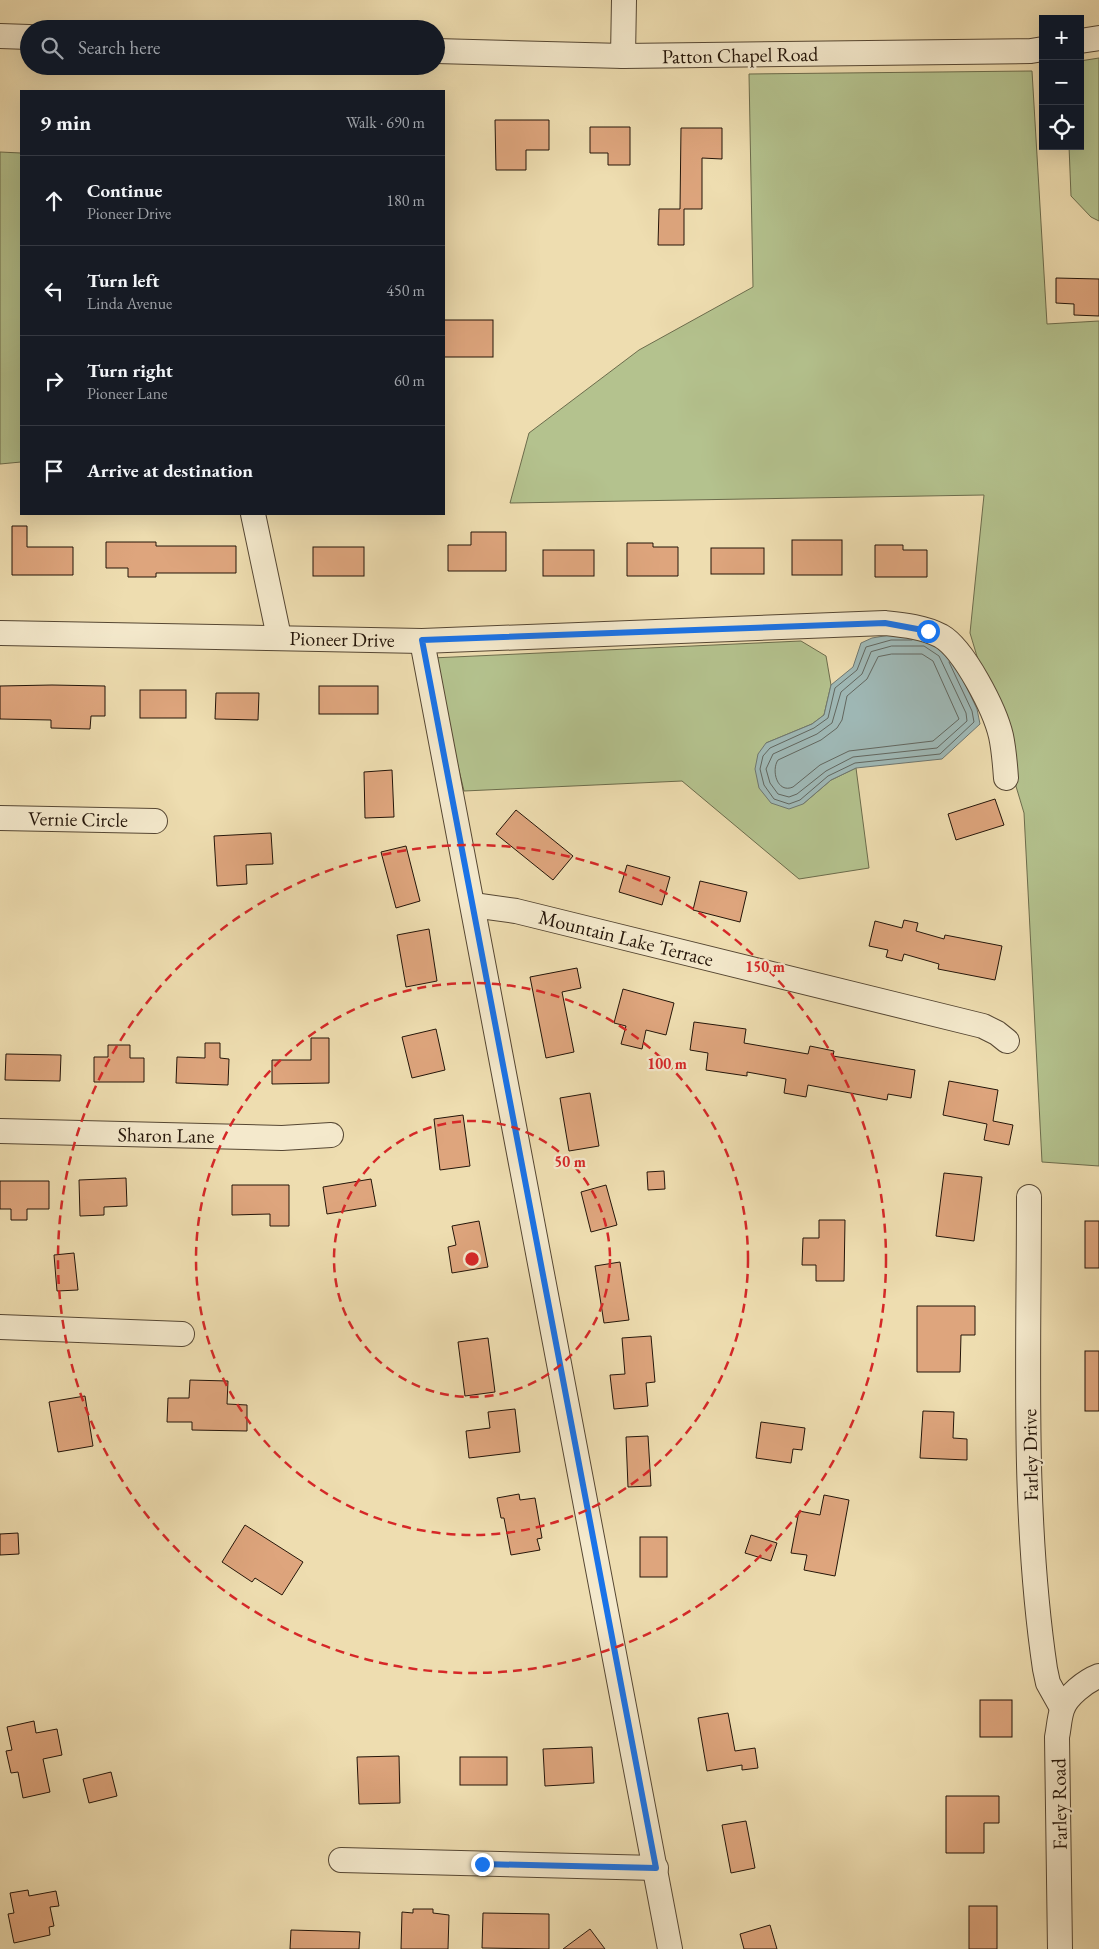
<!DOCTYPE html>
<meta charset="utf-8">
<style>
body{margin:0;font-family:"EB Garamond",serif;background:#20242c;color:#f1f3f6}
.controls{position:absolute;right:15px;top:15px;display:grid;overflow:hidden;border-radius:0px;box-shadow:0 5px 20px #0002}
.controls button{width:45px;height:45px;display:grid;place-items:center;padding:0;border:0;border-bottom:1px solid #363941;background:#171b24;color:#f1f3f6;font:25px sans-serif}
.stop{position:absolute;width:15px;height:15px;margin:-11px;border:4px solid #1a73e8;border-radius:50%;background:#fff}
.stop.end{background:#1a73e8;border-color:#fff;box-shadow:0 1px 5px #0008}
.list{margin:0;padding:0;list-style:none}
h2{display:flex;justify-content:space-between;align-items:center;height:65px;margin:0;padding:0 20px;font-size:21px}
h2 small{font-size:16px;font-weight:400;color:#9ea1a6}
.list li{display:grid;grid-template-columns:32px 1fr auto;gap:15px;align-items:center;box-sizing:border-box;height:90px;padding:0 20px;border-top:1px solid #363941}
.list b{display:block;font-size:19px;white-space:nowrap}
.list p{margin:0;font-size:16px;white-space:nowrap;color:#9ea1a6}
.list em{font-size:16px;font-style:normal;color:#9ea1a6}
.icon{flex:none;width:28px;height:28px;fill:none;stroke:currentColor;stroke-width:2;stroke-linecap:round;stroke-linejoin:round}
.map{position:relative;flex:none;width:1099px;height:1949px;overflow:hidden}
.search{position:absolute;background:#171b24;box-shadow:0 5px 20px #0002;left:20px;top:20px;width:425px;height:55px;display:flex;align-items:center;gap:12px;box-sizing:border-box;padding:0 18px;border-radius:28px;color:#9ea1a6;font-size:19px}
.panel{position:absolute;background:#171b24;box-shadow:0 5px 20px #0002;left:20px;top:90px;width:425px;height:425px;border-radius:0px}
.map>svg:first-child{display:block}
.green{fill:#b4c28e;stroke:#6c6c4c}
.water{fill:#9fb9b7;stroke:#6e7771}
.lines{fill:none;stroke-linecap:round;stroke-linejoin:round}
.shore{stroke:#626760;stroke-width:1}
.building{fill:#dea57d;stroke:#241509}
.minor-casing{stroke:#564733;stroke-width:26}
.minor{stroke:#f4e9cc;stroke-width:24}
.route{stroke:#1a73e8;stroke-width:6}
.ring{fill:none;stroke:#d62828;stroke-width:2.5;stroke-dasharray:9 6}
.labels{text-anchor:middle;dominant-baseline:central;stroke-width:4.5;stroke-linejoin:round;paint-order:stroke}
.street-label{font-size:20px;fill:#241509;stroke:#f4e9cc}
.centre{fill:#d62828;stroke:#f4e9cc;stroke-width:2.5}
.ring-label{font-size:15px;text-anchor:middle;font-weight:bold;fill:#d62828;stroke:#f4e9cc;stroke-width:4.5;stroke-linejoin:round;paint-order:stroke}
</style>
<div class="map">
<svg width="1099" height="1949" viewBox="0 0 1099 1949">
<rect width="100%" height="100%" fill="#eeddb0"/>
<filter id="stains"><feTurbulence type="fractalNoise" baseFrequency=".004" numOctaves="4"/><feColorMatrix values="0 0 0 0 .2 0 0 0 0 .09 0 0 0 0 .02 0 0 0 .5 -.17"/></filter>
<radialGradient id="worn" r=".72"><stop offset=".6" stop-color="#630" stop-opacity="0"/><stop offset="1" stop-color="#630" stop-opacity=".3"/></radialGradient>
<g class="green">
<path d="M 1099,58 L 1099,221 L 1091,217 L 1071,196 L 1069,146 L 1080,146 L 1080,61 Z"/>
<path d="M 1032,71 L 1047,324 L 1099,321 L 1099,1166 L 1042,1162 L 1024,813 L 970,633 L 984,495 L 510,503 L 529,433 L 639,350 L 753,287 L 749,74 Z"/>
<path d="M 0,152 L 21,153 L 21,462 L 0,464 Z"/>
<path d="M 801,641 L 826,656 L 831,685 L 824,715 L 812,724 L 766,743 L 803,804 L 831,780 L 856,768 L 869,868 L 799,879 L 682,781 L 464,791 L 432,658 Z"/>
</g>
<path class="water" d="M 890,635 L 927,635 L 948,648 L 977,709 L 980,724 L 942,759 L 856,768 L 831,780 L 803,804 L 789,809 L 771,803 L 759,788 L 755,769 L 758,754 L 766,743 L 812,724 L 824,715 L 831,685 L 853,667 L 861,643 L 872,638 Z"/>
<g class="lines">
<g class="shore">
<path d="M 912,640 L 891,640 L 866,647 L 857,670 L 835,688 L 828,718 L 814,728 L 770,748 L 763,756 L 760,769 L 764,785 L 774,799 L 789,804 L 800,800 L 828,776 L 855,763 L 940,754 L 974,722 L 972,711 L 949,662"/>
<path d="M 892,646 L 924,646 L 939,656 L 966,713 L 967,721 L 937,748 L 853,757 L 826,771 L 797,794 L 789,797 L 778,794 L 770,783 L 766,769 L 773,754 L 817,734 L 832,723 L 841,692 L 862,674 L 871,652 Z"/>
<path d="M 892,654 L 922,654 L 933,661 L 959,719 L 933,741 L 849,751 L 820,765 L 793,787 C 777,794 771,770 778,760 L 821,740 L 837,728 L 842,720 L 847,696 L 867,679 L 878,657 Z"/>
</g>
</g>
<g class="building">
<path d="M 495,120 L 549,120 L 549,150 L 526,150 L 526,170 L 496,170 Z"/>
<path d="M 590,127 L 630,127 L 630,165 L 608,165 L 608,153 L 590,153 Z"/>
<path d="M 681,128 L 722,128 L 722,159 L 702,158 L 702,209 L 684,209 L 684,245 L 658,245 L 659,209 L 680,209 Z"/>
<path d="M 1056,278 L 1099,279 L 1099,316 L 1074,315 L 1074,304 L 1056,303 Z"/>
<rect x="444" y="320" width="49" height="37"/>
<path d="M 12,526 L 27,526 L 27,547 L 73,547 L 73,575 L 12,575 Z"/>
<path d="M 471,532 L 506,532 L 506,571 L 448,571 L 448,545 L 471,545 Z"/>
<rect x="792" y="540" width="50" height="35"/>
<path d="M 106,542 L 156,542 L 156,546 L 236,546 L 236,573 L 156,573 L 156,577 L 128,577 L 128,568 L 106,568 Z"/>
<path d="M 627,543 L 653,543 L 653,547 L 678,547 L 678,576 L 627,576 Z"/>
<path d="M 875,545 L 903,545 L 903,550 L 927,550 L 927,577 L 875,577 Z"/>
<rect x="313" y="547" width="51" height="29"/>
<rect x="711" y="548" width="53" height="26"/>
<rect x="543" y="550" width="51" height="26"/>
<path d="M 52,685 L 105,686 L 105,716 L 91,716 L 90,729 L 51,728 L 51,720 L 0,719 L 0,686 Z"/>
<rect x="319" y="686" width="59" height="28"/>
<rect x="140" y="690" width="46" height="28"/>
<path d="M 216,693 L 259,693 L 258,720 L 215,719 Z"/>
<path d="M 392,770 L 394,817 L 365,818 L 364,772 Z"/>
<path d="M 995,799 L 1004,825 L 956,840 L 948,814 Z"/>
<path d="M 516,810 L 573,856 L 553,880 L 496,834 Z"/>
<path d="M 271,833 L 273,864 L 246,865 L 247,884 L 217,886 L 214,836 Z"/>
<path d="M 406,846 L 420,901 L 396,908 L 381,852 Z"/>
<path d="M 627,865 L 670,877 L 662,905 L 619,892 Z"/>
<path d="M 700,881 L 747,892 L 740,922 L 693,910 Z"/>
<path d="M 904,920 L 918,923 L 916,931 L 944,939 L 945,935 L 1002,946 L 995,980 L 938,969 L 939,964 L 904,954 L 902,961 L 886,957 L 888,950 L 869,946 L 875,921 L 902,928 Z"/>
<path d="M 429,929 L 437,981 L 406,987 L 397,935 Z"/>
<path d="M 577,968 L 581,988 L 562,992 L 574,1052 L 546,1058 L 530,977 Z"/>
<path d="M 623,989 L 674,1003 L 666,1035 L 646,1030 L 642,1049 L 621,1044 L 626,1026 L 614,1023 Z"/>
<path d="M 694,1022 L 746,1029 L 744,1043 L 808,1054 L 810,1046 L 834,1051 L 833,1056 L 915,1070 L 911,1098 L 888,1094 L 887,1100 L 808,1085 L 806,1097 L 784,1093 L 786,1079 L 747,1072 L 747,1076 L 706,1070 L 708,1053 L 690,1050 Z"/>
<path d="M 436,1029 L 445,1070 L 412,1078 L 402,1037 Z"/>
<path d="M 311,1038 L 329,1038 L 329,1083 L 272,1084 L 272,1060 L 311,1060 Z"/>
<path d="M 205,1043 L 220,1043 L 220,1058 L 229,1059 L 228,1085 L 176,1083 L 177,1057 L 205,1058 Z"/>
<path d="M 108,1045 L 130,1045 L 130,1058 L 144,1058 L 144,1082 L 94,1082 L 94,1057 L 108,1057 Z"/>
<path d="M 6,1054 L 61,1055 L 60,1081 L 5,1080 Z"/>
<path d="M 949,1081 L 998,1090 L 993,1121 L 1013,1125 L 1009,1145 L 984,1140 L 987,1124 L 943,1115 Z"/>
<path d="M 590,1093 L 599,1146 L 569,1151 L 560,1098 Z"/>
<path d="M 463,1115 L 470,1166 L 440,1170 L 434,1119 Z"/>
<path d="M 664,1171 L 665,1189 L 648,1190 L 647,1172 Z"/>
<path d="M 944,1173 L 982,1177 L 974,1241 L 936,1236 Z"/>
<path d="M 126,1178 L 127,1206 L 104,1207 L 104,1215 L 80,1216 L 79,1180 Z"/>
<path d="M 371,1179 L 376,1206 L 327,1214 L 323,1187 Z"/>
<path d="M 0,1181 L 49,1181 L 49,1209 L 27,1209 L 27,1220 L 11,1220 L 11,1209 L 0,1209 Z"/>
<path d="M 232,1185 L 289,1185 L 289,1226 L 270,1226 L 270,1214 L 232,1215 Z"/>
<path d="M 606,1185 L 617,1225 L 591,1232 L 581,1192 Z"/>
<path d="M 819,1220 L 845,1220 L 844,1281 L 816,1281 L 816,1265 L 802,1265 L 803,1238 L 819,1238 Z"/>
<path d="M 479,1221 L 488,1267 L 452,1273 L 448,1247 L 456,1245 L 452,1226 Z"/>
<rect x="1085" y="1221" width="14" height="47"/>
<path d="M 74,1253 L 78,1290 L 57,1291 L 54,1255 Z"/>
<path d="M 620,1262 L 629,1320 L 604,1323 L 595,1266 Z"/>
<path d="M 917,1306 L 975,1306 L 975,1335 L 961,1335 L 960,1372 L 917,1372 Z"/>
<path d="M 651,1336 L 655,1382 L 646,1383 L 648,1406 L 614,1409 L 610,1375 L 625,1374 L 622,1338 Z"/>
<path d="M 488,1338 L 495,1392 L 465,1396 L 458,1342 Z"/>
<rect x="1085" y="1351" width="14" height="60"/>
<path d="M 190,1380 L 228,1381 L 227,1404 L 247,1405 L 247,1431 L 192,1430 L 192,1422 L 167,1422 L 168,1398 L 189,1398 Z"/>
<path d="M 85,1396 L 93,1446 L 58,1452 L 49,1402 Z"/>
<path d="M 515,1409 L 520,1452 L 469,1458 L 466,1431 L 490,1428 L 488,1412 Z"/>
<path d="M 923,1411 L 954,1412 L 953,1438 L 967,1439 L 967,1460 L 920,1458 Z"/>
<path d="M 761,1422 L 805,1428 L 802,1450 L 793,1449 L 791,1463 L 756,1458 Z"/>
<path d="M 648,1436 L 651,1486 L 628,1487 L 626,1437 Z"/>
<path d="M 519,1494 L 520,1500 L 535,1498 L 542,1538 L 537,1539 L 540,1550 L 511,1555 L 504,1518 L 501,1518 L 497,1498 Z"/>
<path d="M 824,1495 L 849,1500 L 835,1576 L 804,1570 L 807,1555 L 791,1553 L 799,1511 L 820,1515 Z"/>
<path d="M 245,1525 L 303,1562 L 282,1595 L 255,1578 L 252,1582 L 222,1562 Z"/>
<path d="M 18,1533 L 19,1554 L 0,1555 L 0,1534 Z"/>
<path d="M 751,1535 L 777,1543 L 771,1561 L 745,1553 Z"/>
<rect x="640" y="1537" width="27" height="40"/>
<rect x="980" y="1700" width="32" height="37"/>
<path d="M 728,1713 L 735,1751 L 755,1748 L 758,1768 L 742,1770 L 742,1765 L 707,1771 L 698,1718 Z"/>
<path d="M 34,1721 L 36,1733 L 57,1729 L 62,1755 L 43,1759 L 50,1792 L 23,1798 L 18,1772 L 11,1773 L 6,1751 L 12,1750 L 7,1727 Z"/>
<path d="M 592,1747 L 594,1783 L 545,1786 L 543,1749 Z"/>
<path d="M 399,1756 L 400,1803 L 359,1804 L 357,1757 Z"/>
<rect x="460" y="1757" width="47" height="28"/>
<path d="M 111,1772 L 117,1796 L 89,1803 L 83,1779 Z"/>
<path d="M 946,1796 L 999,1796 L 999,1823 L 984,1823 L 984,1853 L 946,1853 Z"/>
<path d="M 746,1821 L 755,1868 L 731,1873 L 722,1825 Z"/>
<path d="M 28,1890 L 29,1896 L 56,1891 L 59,1906 L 50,1907 L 54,1926 L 49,1927 L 50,1935 L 14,1943 L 8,1914 L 14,1913 L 10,1893 Z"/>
<rect x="969" y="1906" width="28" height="43"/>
<path d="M 413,1909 L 433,1909 L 433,1913 L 449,1915 L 448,1949 L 401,1949 L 402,1912 L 413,1913 Z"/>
<path d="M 483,1913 L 549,1914 L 549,1949 L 482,1948 Z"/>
<path d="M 770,1925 L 777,1949 L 744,1949 L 740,1934 Z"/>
<path d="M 590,1929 L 605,1949 L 563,1949 Z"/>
<path d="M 291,1930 L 360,1932 L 359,1949 L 290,1949 Z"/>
</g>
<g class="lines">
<defs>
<g id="minor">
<path d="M 0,36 L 29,37"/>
<path d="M 1080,41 L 1099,38"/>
<path d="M 436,51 L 623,56 L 1031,51 L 1043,49"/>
<path d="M 623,56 L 624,0"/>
<path d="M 253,514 L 279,637"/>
<path d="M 0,633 L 422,641 L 885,623 C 904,625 924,627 941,636 C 964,649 995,710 1001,736 C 1004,750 1005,764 1006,778"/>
<path d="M 422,641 L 670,1949"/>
<path d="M 0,818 L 155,821"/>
<path d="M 473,905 L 516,911 L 983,1026 L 997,1033 L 1007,1041"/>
<path d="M 0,1131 L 282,1138 L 331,1135"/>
<path d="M 1029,1197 C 1029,1354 1022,1513 1045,1669 L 1048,1683 L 1062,1708"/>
<path d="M 0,1327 L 182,1334"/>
<path d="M 341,1860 L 656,1868"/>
<path d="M 1060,1949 L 1057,1737 C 1059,1728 1059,1719 1062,1710 C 1066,1696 1086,1681 1099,1676"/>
</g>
</defs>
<use href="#minor" class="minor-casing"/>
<use href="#minor" class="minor"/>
</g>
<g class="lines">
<path class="route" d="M 482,1864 L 656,1868 L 422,640 L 885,623 L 928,631"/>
</g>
<g class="ring">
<circle cx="472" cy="1259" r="138"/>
<circle cx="472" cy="1259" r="276"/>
<circle cx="472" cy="1259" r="414"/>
</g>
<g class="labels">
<g class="street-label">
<text transform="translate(740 55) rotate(-1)">Patton Chapel Road</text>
<text transform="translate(342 639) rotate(1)">Pioneer Drive</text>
<text transform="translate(78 819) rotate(1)">Vernie Circle</text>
<text transform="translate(626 938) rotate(14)">Mountain Lake Terrace</text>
<text transform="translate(166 1135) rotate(1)">Sharon Lane</text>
<text transform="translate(1030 1455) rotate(-91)">Farley Drive</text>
<text transform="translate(1059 1804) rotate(-91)">Farley Road</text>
</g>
</g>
<circle cx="472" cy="1259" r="8" class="centre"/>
<g class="ring-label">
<text x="765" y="972">150 m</text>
<text x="667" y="1069">100 m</text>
<text x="570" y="1167">50 m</text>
</g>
<rect width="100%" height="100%" filter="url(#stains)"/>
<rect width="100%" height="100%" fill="url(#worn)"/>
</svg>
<div class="controls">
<button>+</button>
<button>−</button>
<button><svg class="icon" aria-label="locate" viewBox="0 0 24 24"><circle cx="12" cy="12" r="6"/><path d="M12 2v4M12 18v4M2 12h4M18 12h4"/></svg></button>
</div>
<div class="stop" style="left:928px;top:631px"></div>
<div class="stop end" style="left:482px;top:1864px"></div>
<div class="search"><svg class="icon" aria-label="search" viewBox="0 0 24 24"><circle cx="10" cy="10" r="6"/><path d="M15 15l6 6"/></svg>Search here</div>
<section class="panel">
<h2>9 min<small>Walk · 690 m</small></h2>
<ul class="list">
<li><svg class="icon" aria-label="ahead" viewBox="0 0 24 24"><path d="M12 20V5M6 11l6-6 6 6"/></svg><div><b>Continue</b><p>Pioneer Drive</p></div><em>180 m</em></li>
<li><svg class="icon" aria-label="left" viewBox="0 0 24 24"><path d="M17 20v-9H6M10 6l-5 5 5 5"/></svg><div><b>Turn left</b><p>Linda Avenue</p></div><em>450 m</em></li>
<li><svg class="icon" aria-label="right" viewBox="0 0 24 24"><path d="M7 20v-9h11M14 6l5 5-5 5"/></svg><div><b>Turn right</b><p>Pioneer Lane</p></div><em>60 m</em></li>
<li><svg class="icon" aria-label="arrive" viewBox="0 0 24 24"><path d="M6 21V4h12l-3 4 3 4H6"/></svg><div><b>Arrive at destination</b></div></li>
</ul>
</section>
</div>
